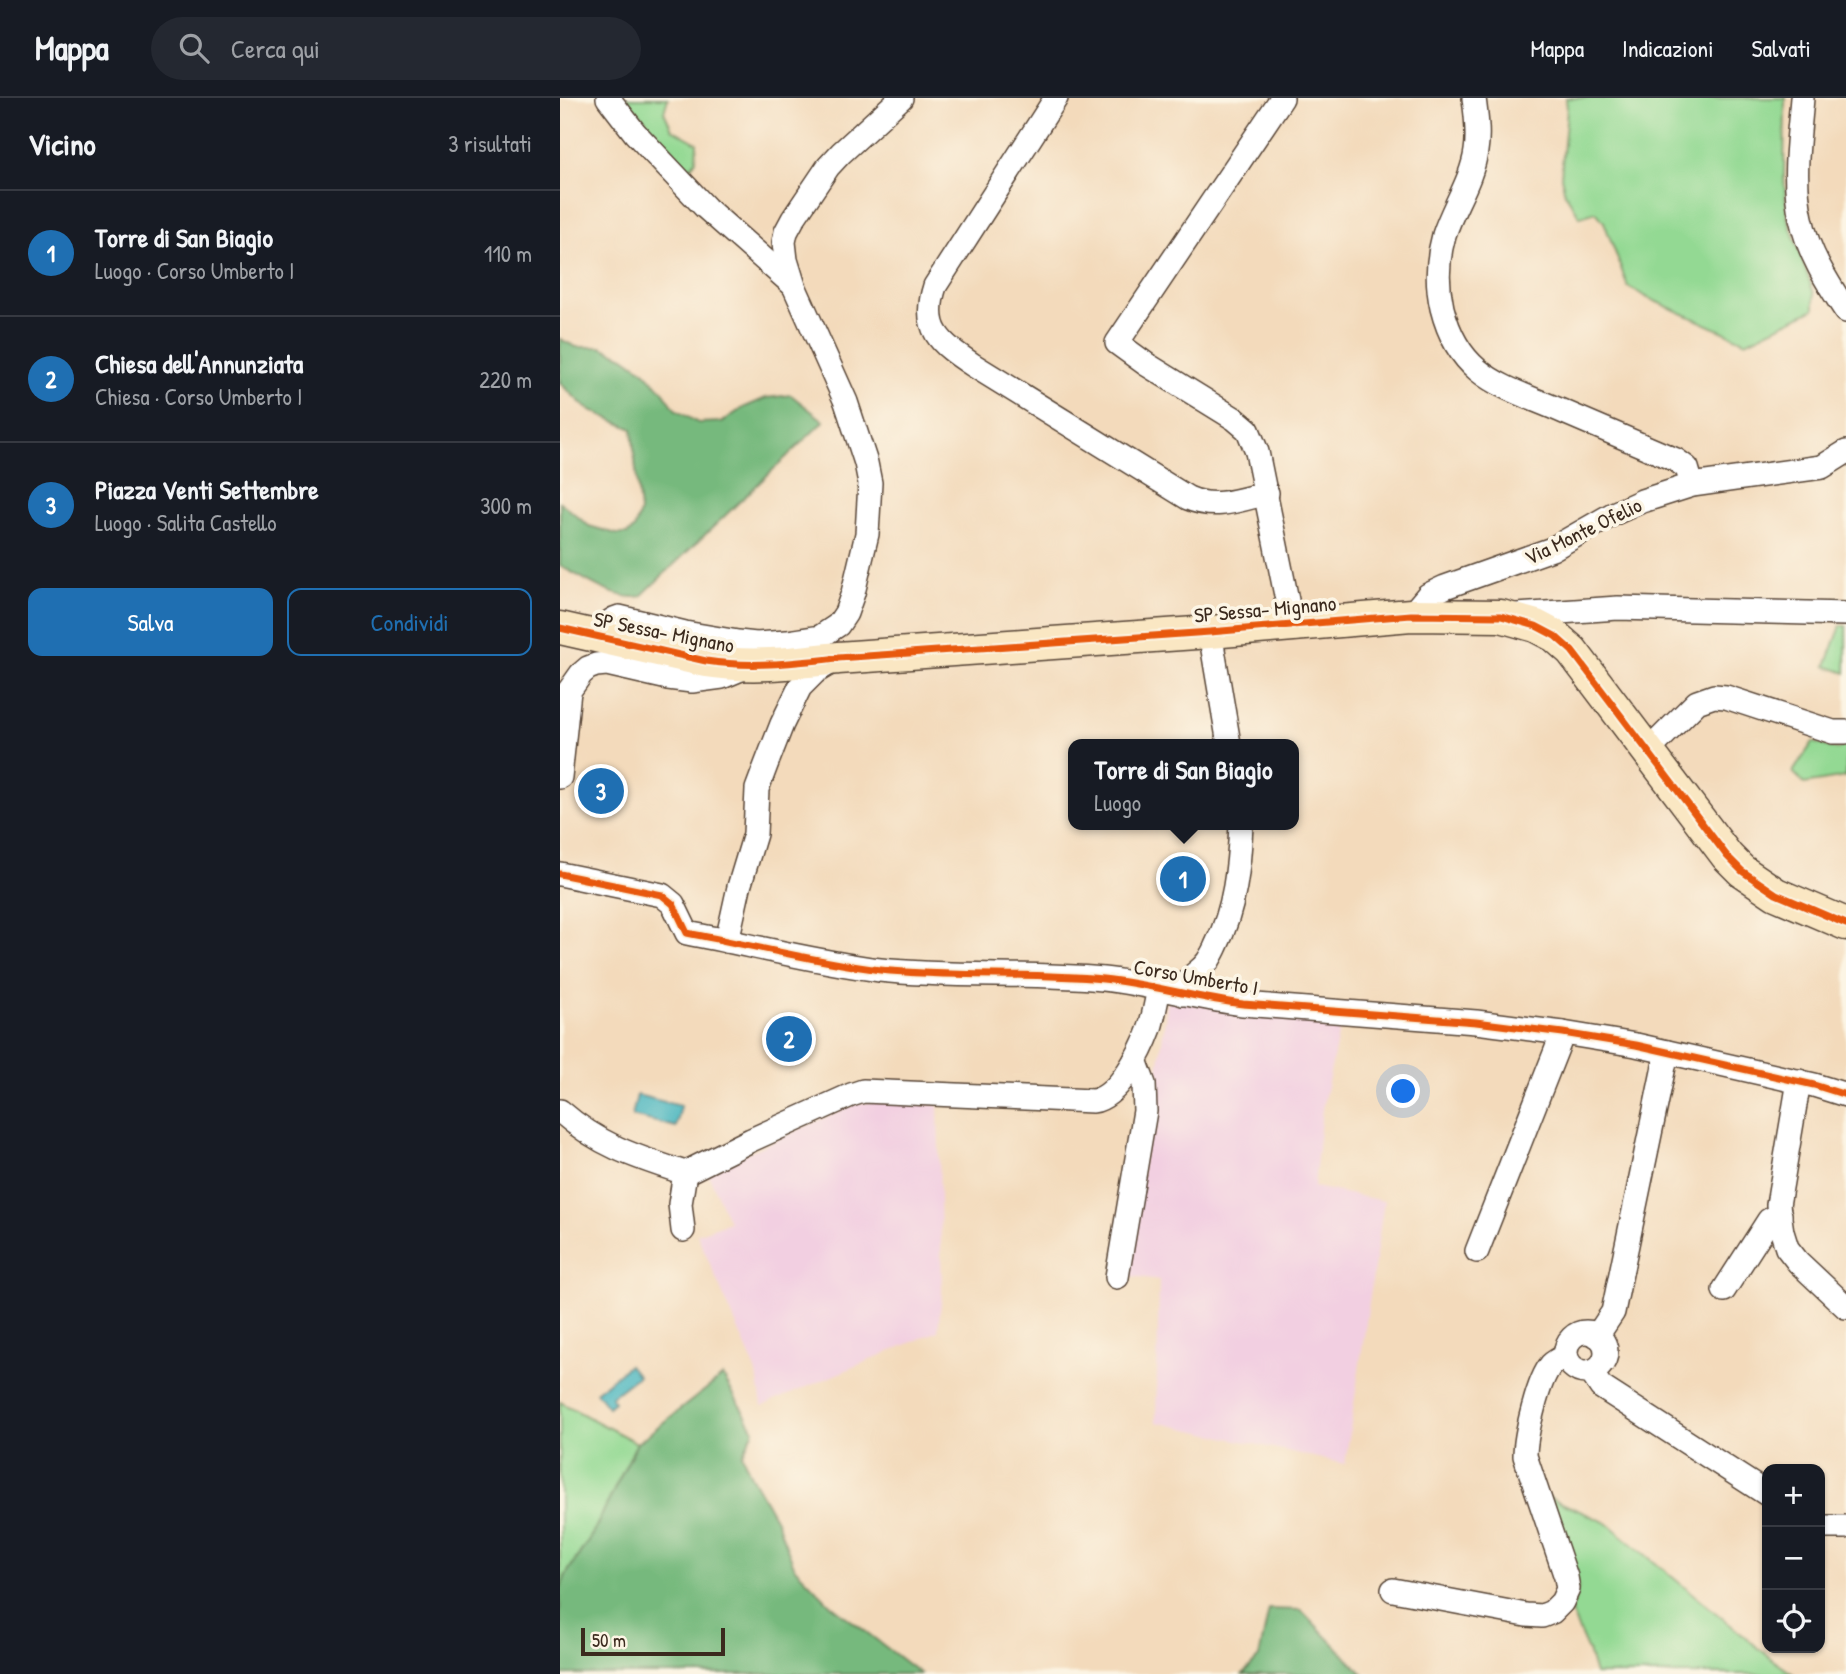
<!DOCTYPE html>
<html lang="it">
<meta charset="utf-8">
<style>
body{margin:0;font-family:"Patrick Hand",sans-serif;background:#242831;color:#f1f3f6}
.controls{position:absolute;right:21px;bottom:21px;display:grid;overflow:hidden;border-radius:14px;box-shadow:0 2px 5px #0004}
.controls button{width:63px;height:63px;display:grid;place-items:center;padding:0;border:0;border-bottom:2px solid #363941;background:#171b24;color:#f1f3f6;font:35px sans-serif}
.scale{position:absolute;left:21px;bottom:18px;width:144px;box-sizing:border-box;padding-left:7px;border:4px solid #3b2a1e;border-top:0;font-size:19px;line-height:24px;white-space:nowrap;color:#3b2a1e;-webkit-text-stroke:5px #fcf5e5;paint-order:stroke}
.you{position:absolute;left:844px;top:994px;width:24px;height:24px;margin:-18px;border:5px solid #fff;border-radius:50%;background:#1a73e8;box-shadow:0 0 0 10px #1a73e833}
.badge{display:grid;place-items:center;width:46px;height:46px;border-radius:50%;background:#1f6fb2;color:#fff;font-size:23px;font-weight:700}
.pin{position:absolute;translate:-50% -50%;border:4px solid #fff;box-shadow:0 2px 7px #0006}
.popup{position:absolute;left:508px;top:641px;width:231px;height:91px;box-sizing:border-box;display:grid;place-content:center;border-radius:14px;background:#171b24;filter:drop-shadow(0 2px 5px #0005);font-size:23px;white-space:nowrap;color:#9ea1a6}
.popup b{font-size:26px;color:#f1f3f6}
.popup::after{content:'';position:absolute;left:50%;top:100%;margin-left:-14px;border:14px solid transparent;border-top-color:#171b24}
.list{margin:0;padding:0;list-style:none}
h2{display:flex;justify-content:space-between;align-items:center;height:91px;margin:0;padding:0 28px;font-size:30px}
h2 small{font-size:23px;font-weight:400;color:#9ea1a6}
.list li{display:grid;grid-template-columns:46px 1fr auto;gap:21px;align-items:center;box-sizing:border-box;height:126px;padding:0 28px;border-top:2px solid #363941}
.list b{display:block;font-size:26px;white-space:nowrap}
.list p{margin:0;font-size:23px;white-space:nowrap;color:#9ea1a6}
.list em{font-size:23px;font-style:normal;color:#9ea1a6}
.actions{display:flex;gap:14px;padding:21px 28px}
.actions a{flex:1;padding:16px 0;border:2px solid #1f6fb2;border-radius:14px;text-align:center;font-size:24px;color:#1f6fb2}
.actions .main{background:#1f6fb2;color:#fff}
.icon{flex:none;width:38px;height:38px;fill:none;stroke:currentColor;stroke-width:2;stroke-linecap:round;stroke-linejoin:round}
.map{position:relative;flex:none;width:1286px;height:1576px;overflow:hidden}
header{display:flex;align-items:center;gap:42px;box-sizing:border-box;height:98px;padding:0 35px;background:#171b24;border-bottom:2px solid #363941}
header strong{font-size:33px}
nav{display:flex;gap:38px;margin-inline-start:auto;font-size:24px}
.search{width:490px;height:63px;background:#242831;display:flex;align-items:center;gap:18px;box-sizing:border-box;padding:0 24px;border-radius:38px;color:#9ea1a6;font-size:26px}
main{display:flex}
aside{flex:1;background:#171b24}
.map>svg:first-child{display:block}
.built{fill:#f2cfe1}
.green{fill:#93d993;stroke:#678258;stroke-width:2}
.forest{fill:#76b97d;stroke:#58724e;stroke-width:2}
.water{fill:#46b5bf;stroke:#40706e;stroke-width:2}
.lines{fill:none;stroke-linecap:round;stroke-linejoin:round}
.street-casing{stroke:#574436;stroke-width:26}
.secondary-casing{stroke:#574436;stroke-width:35}
.street{stroke:#fff;stroke-width:23}
.secondary{stroke:#fae7c3;stroke-width:32}
.cycleway-casing{stroke:#fcf5e5;stroke-width:11}
.cycleway{stroke:#e8590c;stroke-width:7}
.labels{text-anchor:middle;dominant-baseline:central;stroke-width:7;stroke-linejoin:round;paint-order:stroke}
.street-label{font-size:21px;fill:#3b2a1e;stroke:#fcf5e5}
</style>
<header>
<strong>Mappa</strong>
<div class="search"><svg class="icon" aria-label="search" viewBox="0 0 24 24"><circle cx="10" cy="10" r="6"/><path d="M15 15l6 6"/></svg>Cerca qui</div>
<nav><a>Mappa</a><a>Indicazioni</a><a>Salvati</a></nav>
</header>
<main>
<aside>
<h2>Vicino<small>3 risultati</small></h2>
<ul class="list">
<li><span class="badge">1</span><div><b>Torre di San Biagio</b><p>Luogo · Corso Umberto I</p></div><em>110 m</em></li>
<li><span class="badge">2</span><div><b>Chiesa dell'Annunziata</b><p>Chiesa · Corso Umberto I</p></div><em>220 m</em></li>
<li><span class="badge">3</span><div><b>Piazza Venti Settembre</b><p>Luogo · Salita Castello</p></div><em>300 m</em></li>
</ul>
<div class="actions"><a class="main">Salva</a><a>Condividi</a></div>
</aside>
<div class="map">
<svg width="1286" height="1576" viewBox="0 0 1286 1576">
<rect width="100%" height="100%" fill="#fcf5e5"/>
<filter id="ink" filterUnits="userSpaceOnUse"><feTurbulence type="fractalNoise" baseFrequency=".0143" numOctaves="2"/><feDisplacementMap in="SourceGraphic" scale="14" xChannelSelector="R" yChannelSelector="G"/><feConvolveMatrix kernelMatrix="1 2 1 2 8 2 1 2 1" color-interpolation-filters="sRGB"/></filter>
<filter id="wash" filterUnits="userSpaceOnUse"><feTurbulence type="fractalNoise" baseFrequency=".00686" numOctaves="4" result="noise"/><feDisplacementMap in="SourceGraphic" scale="28" xChannelSelector="R" yChannelSelector="G"/><feGaussianBlur stdDeviation="1.57" result="paint"/><feColorMatrix in="noise" values="0 0 0 0 0 0 0 0 0 0 0 0 0 0 0 0 0 1.4 0 .05"/><feComposite in="paint" operator="in"/></filter>
<g filter="url(#wash)">
<rect width="100%" height="100%" fill="#f3dabb"/>
<g class="built">
<path d="M 608,900 L 781,924 L 762,1011 L 754,1089 L 824,1103 L 785,1366 L 596,1324 L 599,1182 L 565,1177 L 596,987 Z"/>
<path d="M 314,1004 L 378,1007 L 382,1195 L 378,1233 L 202,1308 L 197,1275 L 137,1136 L 169,1124 L 147,1073 L 298,1005 Z"/>
</g>
<g class="green">
<path d="M 65,0 L 108,0 L 104,14 L 112,31 L 137,45 L 136,62 L 129,72 Z"/>
<path d="M 1006,0 L 1225,0 L 1224,79 L 1227,118 L 1254,196 L 1254,211 L 1186,244 L 1088,200 L 1068,189 L 1044,124 L 1036,114 L 1020,119 L 1005,95 L 1001,79 L 1007,11 Z"/>
<path d="M 1281,528 L 1286,528 L 1286,575 L 1266,568 Z"/>
<path d="M 1253,644 L 1277,652 L 1286,646 L 1286,679 L 1244,686 L 1233,674 Z"/>
<path d="M 0,1304 L 77,1345 L 33,1435 L 6,1477 L 0,1492 Z"/>
<path d="M 988,1399 L 1047,1425 L 1213,1562 L 1233,1576 L 1035,1576 L 1028,1553 L 1011,1515 L 1018,1489 Z"/>
</g>
<g class="forest">
<path d="M 0,241 L 16,249 L 41,249 L 64,259 L 84,273 L 102,292 L 116,312 L 138,325 L 162,324 L 183,310 L 206,300 L 231,297 L 264,323 L 81,498 C 56,504 23,479 0,468 L 0,404 L 29,428 L 57,436 L 67,436 L 74,431 L 80,414 L 72,331 L 26,310 L 0,285 Z"/>
<path d="M 163,1278 L 194,1332 L 182,1357 L 191,1378 L 216,1422 L 235,1470 L 271,1507 L 361,1576 L 0,1576 L 0,1492 L 6,1477 L 33,1435 L 77,1345 Z"/>
<path d="M 709,1511 L 741,1512 L 803,1576 L 683,1576 L 699,1559 Z"/>
</g>
<g class="water">
<path d="M 77,997 L 121,1008 L 116,1029 L 72,1018 Z"/>
<path d="M 69,1267 L 78,1278 L 51,1299 L 54,1304 L 48,1309 L 36,1294 Z"/>
</g>
</g>
<g filter="url(#ink)">
<g class="lines">
<defs>
<g id="street">
<path d="M 48,0 L 75,35 L 146,110 L 232,186"/>
<path d="M 496,0 L 375,188 C 361,231 380,245 413,267 L 628,400 C 655,412 679,402 707,395"/>
<path d="M 722,0 L 557,245 L 586,266 L 675,321 L 688,332 L 697,354 L 732,527"/>
<path d="M 914,0 C 916,17 919,35 916,53 C 912,82 893,109 884,137 C 877,162 876,184 882,210 C 900,282 945,288 1004,314 C 1042,330 1079,346 1116,362 L 1127,370 L 1132,387"/>
<path d="M 1242,0 C 1239,39 1232,81 1241,120 C 1248,154 1267,184 1286,213"/>
<path d="M 851,517 L 868,497 L 885,489 L 992,451 L 1053,416 L 1082,403 L 1132,387 L 1262,369 L 1286,354"/>
<path d="M 957,517 L 1058,510 L 1286,516"/>
<path d="M 650,534 L 669,646"/>
<path d="M 44,540 C 46,529 48,522 59,519 L 125,535 L 178,544 L 196,546 L 227,544 L 260,539 L 278,527 L 286,515 L 293,495 L 307,436 L 310,385 L 306,365 L 286,304 L 234,188 L 226,162 L 224,144 L 226,134 L 233,121 L 268,69 L 281,55 L 341,0"/>
<path d="M 1087,654 L 1137,604 L 1154,598 L 1166,599 L 1273,634 L 1286,634"/>
<path d="M 0,679 L 9,593 L 21,576 L 28,570 L 36,567 L 47,566 L 108,580 L 132,583 L 162,579 L 181,571"/>
<path d="M 0,776 L 102,797 L 113,806 L 127,835 C 191,847 255,864 320,872 C 394,880 469,874 543,881 C 590,886 636,900 683,906 L 916,924 L 1003,935 L 1076,947 L 1254,987 L 1286,997"/>
<path d="M 167,843 L 179,789 L 195,736 L 197,691 L 206,667 L 222,626 L 240,589 L 255,574 L 275,562"/>
<path d="M 623,896 C 628,875 637,878 648,863 C 651,858 654,853 656,848 C 675,811 679,768 681,727"/>
<path d="M 1239,983 L 1218,1107 L 1222,1134 L 1227,1150 L 1238,1164 L 1286,1209"/>
<path d="M 0,1013 C 40,1048 76,1059 125,1075 L 191,1042 L 291,997 L 303,993 L 533,1003 C 559,999 582,952 590,930 C 594,917 596,904 599,891"/>
<path d="M 123,1132 L 120,1106 L 125,1075"/>
<path d="M 917,1153 L 1003,935"/>
<path d="M 557,1179 L 585,1013 L 584,986 L 575,962"/>
<path d="M 1164,1192 L 1209,1122 L 1220,1117"/>
<circle cx="1026" cy="1254" r="20"/>
<path d="M 1037,1238 L 1053,1214 L 1107,954"/>
<path d="M 1031,1274 L 1041,1289 L 1207,1396"/>
<path d="M 1260,1429 L 1284,1429"/>
<path d="M 833,1492 L 966,1517 L 982,1518 L 992,1514 L 1002,1504 L 1008,1491 L 1006,1479 L 965,1358 C 965,1338 978,1282 991,1267 C 995,1263 1001,1260 1006,1258"/>
</g>
<path id="secondary" d="M 0,530 L 146,563 C 191,570 233,565 278,560 L 650,534 L 851,517 L 941,518 L 976,528 L 995,538 L 1012,553 L 1167,758 L 1182,773 L 1216,796 L 1286,826"/>
</defs>
<use href="#street" class="street-casing"/>
<use href="#secondary" class="secondary-casing"/>
<use href="#street" class="street"/>
<use href="#secondary" class="secondary"/>
<defs>
<g id="cycleway">
<path d="M 0,530 L 146,563 C 191,570 233,565 278,560 L 650,534 L 851,517 L 941,518 L 976,528 L 995,538 L 1012,553 L 1167,758 L 1182,773 L 1216,796 L 1286,826"/>
<path d="M 0,776 L 102,797 L 113,806 L 127,835 C 191,847 255,864 320,872 C 394,880 469,874 543,881 C 590,886 636,900 683,906 L 916,924 L 1003,935 L 1076,947 L 1254,987 L 1286,997"/>
</g>
</defs>
<use href="#cycleway" class="cycleway-casing"/>
<use href="#cycleway" class="cycleway"/>
</g>
</g>
<g class="labels">
<g class="street-label">
<text transform="translate(1023 433) rotate(-26)">Via Monte Ofelio</text>
<text transform="translate(705 511) rotate(-5)">SP Sessa- Mignano</text>
<text transform="translate(104 534) rotate(11)">SP Sessa- Mignano</text>
<text transform="translate(636 879) rotate(10)">Corso Umberto I</text>
</g>
</g>
</svg>
<div class="controls">
<button>+</button>
<button>−</button>
<button><svg class="icon" aria-label="locate" viewBox="0 0 24 24"><circle cx="12" cy="12" r="6"/><path d="M12 2v4M12 18v4M2 12h4M18 12h4"/></svg></button>
</div>
<div class="scale">50 m</div>
<div class="you"></div>
<div class="pin badge" style="left:623px;top:781px">1</div>
<div class="popup"><b>Torre di San Biagio</b>Luogo</div>
<div class="pin badge" style="left:229px;top:941px">2</div>
<div class="pin badge" style="left:41px;top:693px">3</div>
</div>
</main>
